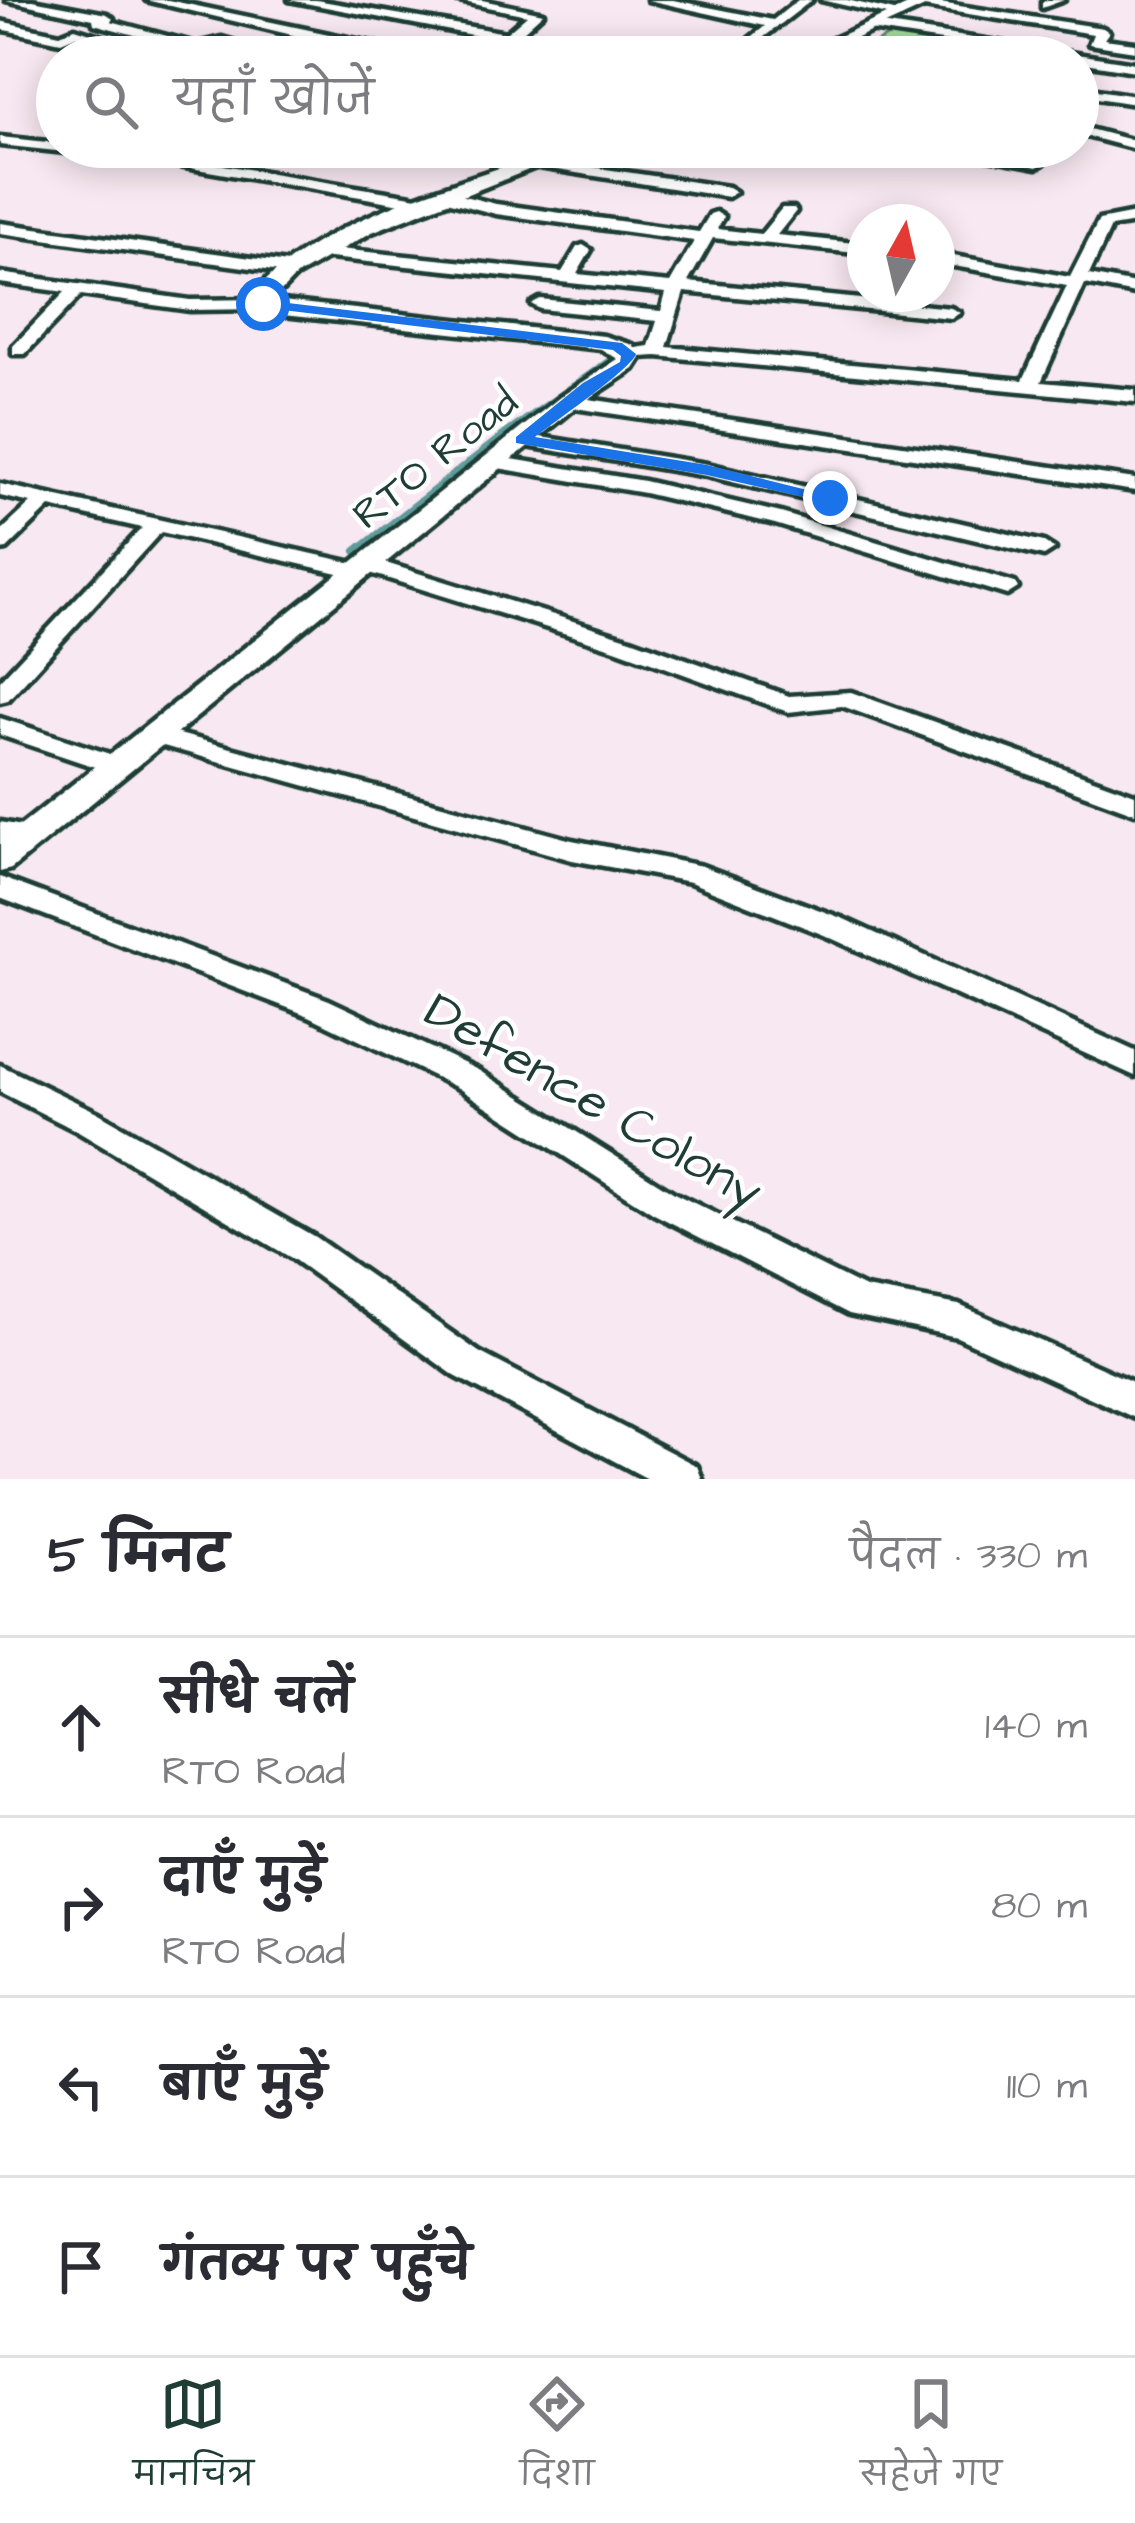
<!DOCTYPE html>
<html lang="hi">
<meta charset="utf-8">
<style>
body{margin:0;font-family:"Architects Daughter","Playpen Sans Deva",sans-serif;background:#f2f2f3;color:#2b2b33}
.compass{position:absolute;left:847px;top:204px;width:108px;height:108px;border-radius:50%;background:#fff;box-shadow:0 6px 30px #0003;rotate:8deg}
.stop{position:absolute;width:36px;height:36px;margin:-27px;border:9px solid #1a73e8;border-radius:50%;background:#fff}
.stop.end{background:#1a73e8;border-color:#fff;box-shadow:0 3px 12px #0008}
.list{margin:0;padding:0;list-style:none}
h2{display:flex;justify-content:space-between;align-items:center;height:156px;margin:0;padding:0 48px;font-size:51px}
h2 small{font-size:39px;font-weight:400;color:#7c7c81}
.list li{display:grid;grid-template-columns:78px 1fr auto;gap:36px;align-items:center;box-sizing:border-box;height:180px;padding:0 48px;border-top:3px solid #e1e1e2}
.list b{display:block;font-size:45px;white-space:nowrap}
.list p{margin:0;font-size:39px;white-space:nowrap;color:#7c7c81}
.list em{font-size:39px;font-style:normal;color:#7c7c81}
.icon{flex:none;width:66px;height:66px;fill:none;stroke:currentColor;stroke-width:2;stroke-linecap:round;stroke-linejoin:round}
.map{position:relative;flex:none;width:1135px;height:1479px;overflow:hidden}
.search{position:absolute;background:#fff;box-shadow:0 6px 30px #0003;left:36px;right:36px;top:36px;height:132px;display:flex;align-items:center;gap:30px;box-sizing:border-box;padding:0 42px;border-radius:66px;color:#7c7c81;font-size:45px}
.sheet{height:876px;background:#fff}
nav{display:flex;justify-content:space-around;align-items:center;box-sizing:border-box;height:168px;border-top:3px solid #e1e1e2;background:#fff;font-size:33px;color:#7c7c81}
nav a{display:grid;justify-items:center;gap:6px}
nav .on{color:#1f3d34}
.map>svg:first-child{display:block}
.green{fill:#a3d89b;stroke:#618a68;stroke-width:3}
.lines{fill:none;stroke-linecap:round;stroke-linejoin:round}
.stream-far1{stroke:#5e9b9b;stroke-width:6}
.stream{stroke:#5e9b9b;stroke-width:8}
.minor-casing{stroke:#1f3d34;stroke-width:9}
.tertiary-casing{stroke:#1f3d34;stroke-width:9}
.minor{fill:#fff;fill-rule:evenodd}
.tertiary{fill:#fff;fill-rule:evenodd}
.route{fill:#1a73e8}
.labels{text-anchor:middle;dominant-baseline:central;stroke-width:9;stroke-linejoin:round;paint-order:stroke}
.street-label{font-size:42px;fill:#1f3d34;stroke:#fff}
.near-street-label{font-size:51px;fill:#1f3d34;stroke:#fff}
</style>
<div class="map">
<svg width="1135" height="1479" viewBox="0 0 1135 1479">
<rect width="100%" height="100%" fill="#f8e8f1"/>
<filter id="ink" filterUnits="userSpaceOnUse"><feTurbulence type="fractalNoise" baseFrequency=".00833" numOctaves="2"/><feDisplacementMap in="SourceGraphic" scale="24" xChannelSelector="R" yChannelSelector="G"/><feConvolveMatrix kernelMatrix="1 2 1 2 8 2 1 2 1" color-interpolation-filters="sRGB"/></filter>
<g filter="url(#ink)">
<path class="green" d="M 896,32 L 971,44 L 966,53 L 987,57 L 850,57 Z"/>
<g class="lines">
<path class="stream-far1" d="M 357,550 L 500,437 L 611,359"/>
<path class="stream" d="M 356,551 L 361,547"/>
<defs>
<g id="minor">
<path d="M 6,0 L 32,0 L 107,14 L 113,18 L 111,21 L 197,44 L 222,38 L 289,57 L 266,57 L 222,46 L 197,52 L 94,24 L 93,19 Z"/>
<path d="M 146,0 L 168,0 L 438,57 L 355,50 Z"/>
<path d="M 289,0 L 316,0 L 506,33 L 527,15 L 454,0 L 482,0 L 543,13 L 519,35 L 528,37 L 528,43 L 511,42 L 504,48 L 534,57 L 508,57 L 487,50 L 498,40 Z"/>
<path d="M 648,0 L 673,0 L 773,20 L 798,0 L 812,0 L 755,44 L 748,40 L 765,26 Z"/>
<path d="M 821,0 L 847,0 L 907,14 L 901,18 Z"/>
<path d="M 920,0 L 1103,28 L 1109,32 L 1104,39 L 1135,43 L 1135,51 L 1089,44 L 1093,34 L 924,7 Z"/>
<path d="M 1047,0 L 1064,0 L 1042,8 L 1042,2 Z"/>
<path d="M 0,21 L 60,34 L 75,28 L 166,57 L 145,57 L 76,36 L 61,42 L 0,29 Z"/>
<path d="M 875,23 L 1135,63 L 1135,71 L 1078,62 L 1078,57 L 1047,57 L 870,30 L 870,24 Z"/>
<path d="M 584,45 L 591,49 L 582,57 L 566,57 Z"/>
<path d="M 812,49 L 841,54 L 843,57 L 807,56 L 805,53 Z"/>
<path d="M 1078,87 L 1135,96 L 1135,104 L 1078,95 Z"/>
<path d="M 1078,126 L 1135,141 L 1135,149 L 1078,134 Z"/>
<path d="M 0,137 L 57,143 L 57,147 L 150,153 L 430,199 L 438,204 L 430,209 L 150,161 L 0,145 Z"/>
<path d="M 928,147 L 963,147 L 1044,163 L 1037,167 Z"/>
<path d="M 537,159 L 728,187 L 736,192 L 728,197 L 532,166 L 532,160 Z"/>
<path d="M 448,192 L 496,204 L 699,232 L 710,214 L 716,212 L 724,217 L 717,229 L 761,234 L 782,208 L 794,208 L 796,211 L 777,235 L 865,244 L 865,254 L 713,238 L 688,282 L 951,308 L 960,313 L 951,318 L 684,292 L 667,347 L 1023,380 L 1067,286 L 937,263 L 937,253 L 1070,277 L 1099,220 L 1135,213 L 1135,223 L 1111,227 L 1089,275 L 1135,284 L 1135,294 L 1085,284 L 1041,382 L 1135,390 L 1135,402 L 657,356 L 623,358 L 623,350 L 649,346 L 657,321 L 540,309 L 531,304 L 540,299 L 661,311 L 666,293 L 320,257 L 312,252 L 320,247 L 562,272 L 577,247 L 583,245 L 591,250 L 577,274 L 670,283 L 694,241 L 496,214 L 443,200 L 443,194 Z"/>
<path d="M 0,223 L 295,264 L 303,269 L 295,274 L 0,233 Z"/>
<path d="M 0,273 L 190,300 L 263,299 L 272,304 L 263,309 L 190,310 L 81,295 L 25,354 L 13,354 L 13,346 L 65,292 L 0,283 Z"/>
<path d="M 568,396 L 1135,479 L 1135,491 L 561,406 L 559,402 Z"/>
<path d="M 522,434 L 707,464 L 1044,542 L 1055,549 L 1044,556 L 707,476 L 515,444 L 512,440 Z"/>
<path d="M 493,456 L 644,481 L 781,513 L 1015,583 L 1018,588 L 1007,595 L 775,524 L 644,493 L 486,466 L 483,462 Z"/>
<path d="M 0,484 L 358,564 L 368,558 L 376,560 L 631,639 L 789,696 L 851,692 L 1135,794 L 1135,813 L 842,706 L 788,712 L 615,649 L 370,573 L 360,578 L 161,532 L 8,700 L 0,702 L 0,680 L 142,528 L 50,507 L 7,549 L 0,550 L 0,532 L 31,503 L 0,496 Z"/>
<path d="M 0,718 L 128,760 L 131,766 L 119,775 L 0,735 Z"/>
<path d="M 157,728 L 572,840 L 702,866 L 844,919 L 1135,1051 L 1135,1076 L 824,935 L 690,882 L 572,860 L 149,742 L 145,736 L 149,730 Z"/>
<path d="M 0,822 L 39,829 L 43,836 L 39,843 L 30,846 L 0,842 Z"/>
<path d="M 0,877 L 329,1000 L 478,1070 L 676,1194 L 865,1288 L 959,1305 L 1135,1383 L 1135,1418 L 957,1337 L 849,1314 L 654,1214 L 458,1088 L 309,1016 L 0,898 Z"/>
<path d="M 0,1065 L 97,1112 L 315,1237 L 479,1352 L 697,1466 L 702,1479 L 648,1479 L 455,1376 L 293,1259 L 75,1130 L 0,1092 Z"/>
</g>
<g id="tertiary">
<path d="M 919,0 L 940,0 L 815,57 L 793,57 Z"/>
<path d="M 560,147 L 586,147 L 372,232 L 296,276 L 273,300 L 604,336 L 633,345 L 641,358 L 634,369 L 576,407 L 11,869 L 0,872 L 0,842 L 560,397 L 618,359 L 601,349 L 283,315 L 255,309 L 250,297 C 319,216 464,183 560,147 Z"/>
</g>
</defs>
<use href="#minor" class="minor-casing"/>
<use href="#tertiary" class="tertiary-casing"/>
<use href="#minor" class="minor"/>
<use href="#tertiary" class="tertiary"/>
</g>
</g>
<path class="route" d="M 263,300 L 622,343 L 636,354 C 632,368 553,423 535,437 L 707,465 L 839,498 L 830,503 L 707,475 L 516,443 L 516,437 L 583,383 L 620,362 L 621,356 L 613,350 L 258,307 Z"/>
<g class="labels">
<g class="street-label">
<text transform="translate(436 459) rotate(-39)">RTO Road</text>
</g>
<g class="near-street-label">
<text transform="translate(593 1102) rotate(30)">Defence Colony</text>
</g>
</g>
</svg>
<svg class="compass" viewBox="-18 -18 36 36"><path d="M0-13l5 13h-10z" fill="#e53935"/><path d="M0 13l5-13h-10z" fill="#7c7c81"/></svg>
<div class="stop" style="left:263px;top:304px"></div>
<div class="stop end" style="left:830px;top:498px"></div>
<div class="search"><svg class="icon" aria-label="search" viewBox="0 0 24 24"><circle cx="10" cy="10" r="6"/><path d="M15 15l6 6"/></svg>यहाँ खोजें</div>
</div>
<section class="sheet">
<h2>5 मिनट<small>पैदल · 330 m</small></h2>
<ul class="list">
<li><svg class="icon" aria-label="ahead" viewBox="0 0 24 24"><path d="M12 20V5M6 11l6-6 6 6"/></svg><div><b>सीधे चलें</b><p>RTO Road</p></div><em>140 m</em></li>
<li><svg class="icon" aria-label="right" viewBox="0 0 24 24"><path d="M7 20v-9h11M14 6l5 5-5 5"/></svg><div><b>दाएँ मुड़ें</b><p>RTO Road</p></div><em>80 m</em></li>
<li><svg class="icon" aria-label="left" viewBox="0 0 24 24"><path d="M17 20v-9H6M10 6l-5 5 5 5"/></svg><div><b>बाएँ मुड़ें</b></div><em>110 m</em></li>
<li><svg class="icon" aria-label="arrive" viewBox="0 0 24 24"><path d="M6 21V4h12l-3 4 3 4H6"/></svg><div><b>गंतव्य पर पहुँचे</b></div></li>
</ul>
</section>
<nav>
<a class="on"><svg class="icon" aria-label="map" viewBox="0 0 24 24"><path d="M3 6l6-2 6 2 6-2v14l-6 2-6-2-6 2zM9 4v14M15 6v14"/></svg>मानचित्र</a>
<a><svg class="icon" aria-label="directions" viewBox="0 0 24 24"><path d="M12 3l9 9-9 9-9-9zM9 14v-3h6M13 9l2 2-2 2"/></svg>दिशा</a>
<a><svg class="icon" aria-label="saved" viewBox="0 0 24 24"><path d="M7 4h10v16l-5-4-5 4z"/></svg>सहेजे गए</a>
</nav>
